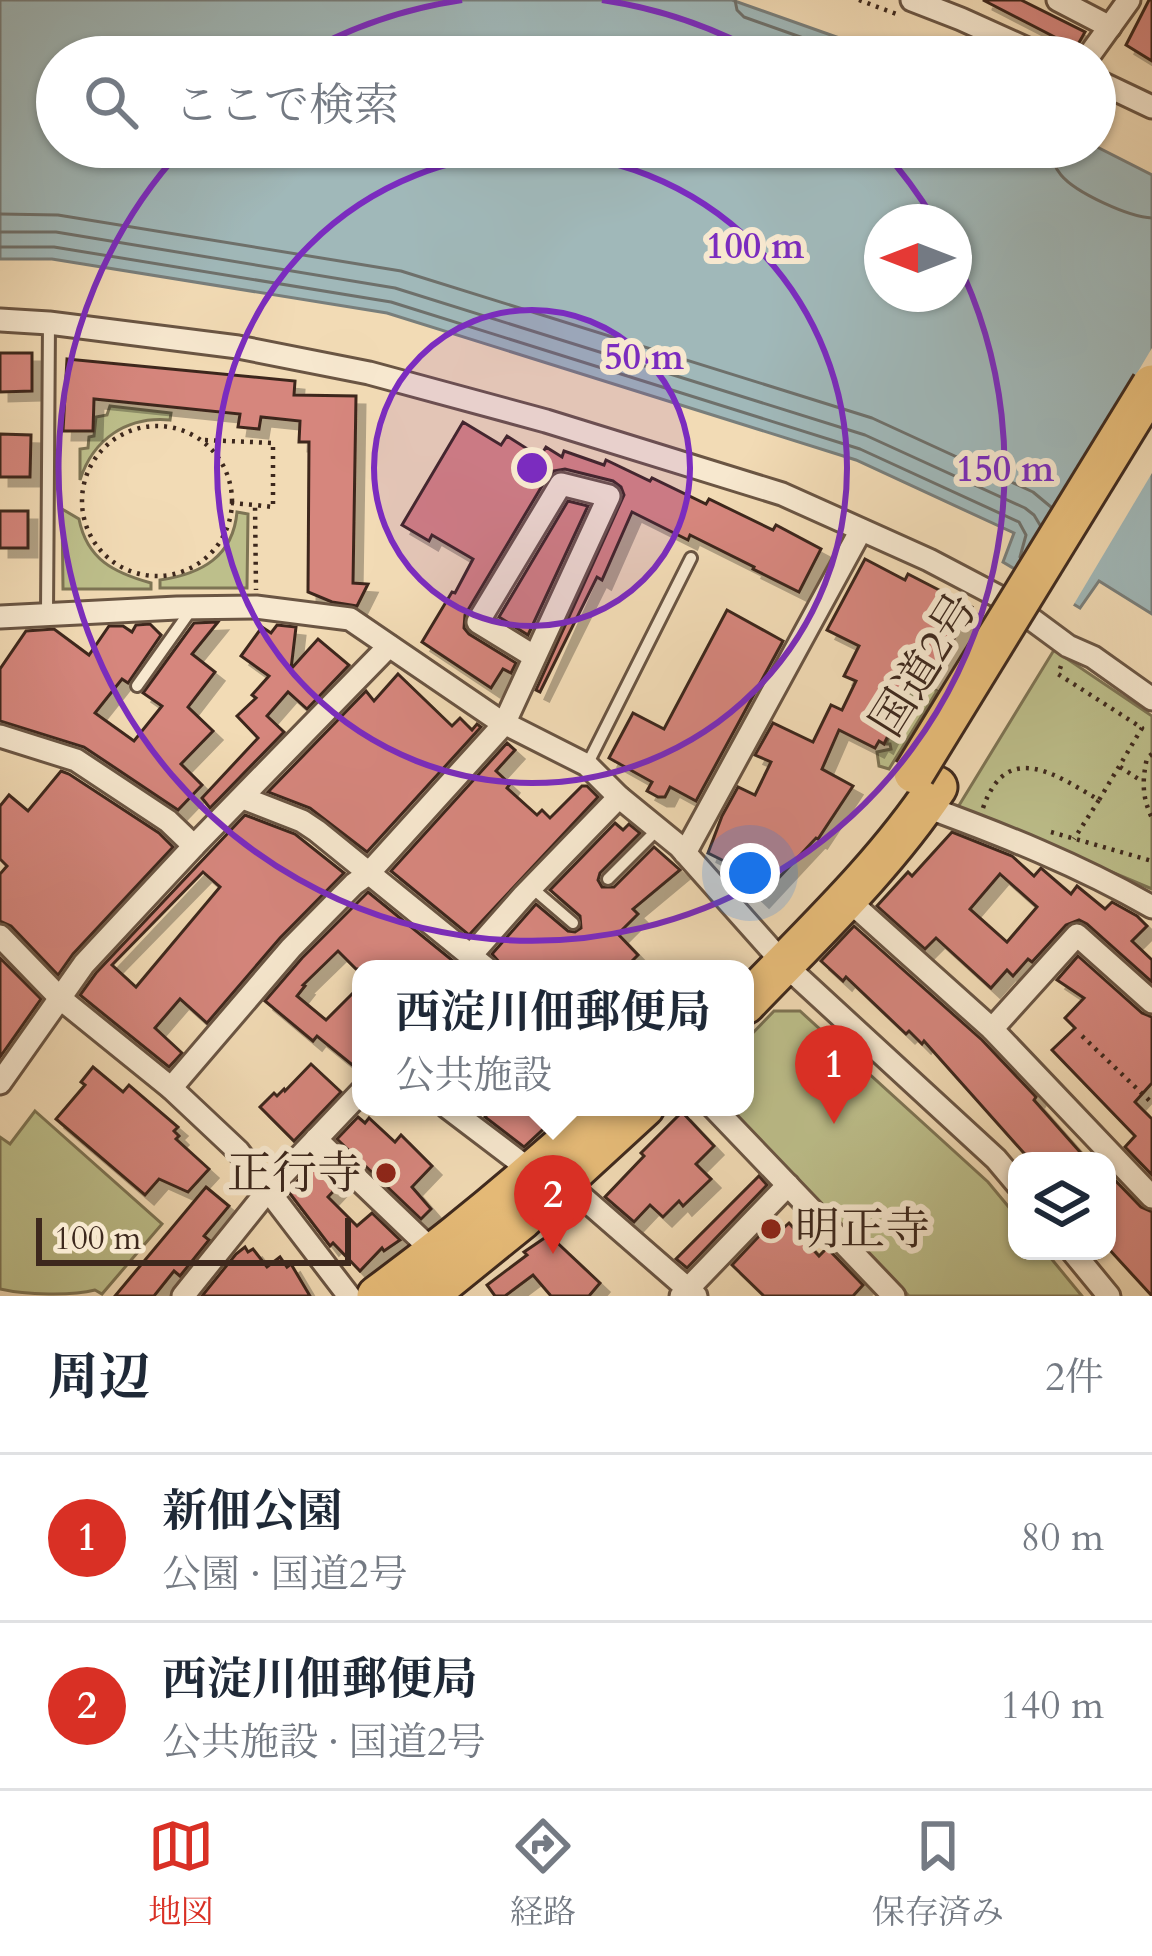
<!DOCTYPE html>
<html lang="ja">
<meta charset="utf-8">
<style>
body{margin:0;font-family:Cardo,"Noto Serif JP",serif;background:#f2f2f3;color:#1f2937}
.controls{position:absolute;right:36px;bottom:36px;display:grid;overflow:hidden;border-radius:24px;box-shadow:0 3px 9px #0004}
.controls button{width:108px;height:108px;display:grid;place-items:center;padding:0;border:0;border-bottom:3px solid #e0e1e3;background:#fff;color:#1f2937;font:60px sans-serif}
.compass{position:absolute;left:864px;top:204px;width:108px;height:108px;border-radius:50%;background:#fff;box-shadow:0 3px 9px #0004;rotate:270deg}
.scale{position:absolute;left:36px;bottom:30px;width:315px;box-sizing:border-box;padding-left:12px;border:6px solid #3d281d;border-top:0;font-size:33px;line-height:42px;white-space:nowrap;color:#3d281d;-webkit-text-stroke:9px #f7e8cf;paint-order:stroke}
.you{position:absolute;left:750px;top:873px;width:42px;height:42px;margin:-30px;border:9px solid #fff;border-radius:50%;background:#1a73e8;box-shadow:0 0 0 18px #1a73e833}
.badge{display:grid;place-items:center;width:78px;height:78px;border-radius:50%;background:#d93025;color:#fff;font-size:39px;font-weight:700}
.pin{position:absolute;translate:-50% -99px;filter:drop-shadow(0 3px 6px #0008)}
.pin::after{content:'';position:absolute;top:63px;width:42px;height:36px;background:inherit;clip-path:polygon(0 0,100% 0,50% 100%)}
.popup{position:absolute;left:352px;top:960px;width:402px;height:156px;box-sizing:border-box;display:grid;place-content:center;border-radius:24px;background:#fff;filter:drop-shadow(0 3px 9px #0005);font-size:39px;white-space:nowrap;color:#747a83}
.popup b{font-size:45px;color:#1f2937}
.popup::after{content:'';position:absolute;left:50%;top:100%;margin-left:-24px;border:24px solid transparent;border-top-color:#fff}
.list{margin:0;padding:0;list-style:none}
h2{display:flex;justify-content:space-between;align-items:center;height:156px;margin:0;padding:0 48px;font-size:51px}
h2 small{font-size:39px;font-weight:400;color:#747a83}
.list li{display:grid;grid-template-columns:78px 1fr auto;gap:36px;align-items:center;box-sizing:border-box;height:168px;padding:0 48px;border-top:3px solid #e0e1e3}
.list b{display:block;font-size:45px;white-space:nowrap}
.list p{margin:0;font-size:39px;white-space:nowrap;color:#747a83}
.list em{font-size:39px;font-style:normal;color:#747a83}
.icon{flex:none;width:66px;height:66px;fill:none;stroke:currentColor;stroke-width:2;stroke-linecap:round;stroke-linejoin:round}
.map{position:relative;flex:none;width:1152px;height:1296px;overflow:hidden}
.search{position:absolute;background:#fff;box-shadow:0 3px 9px #0004;left:36px;right:36px;top:36px;height:132px;display:flex;align-items:center;gap:30px;box-sizing:border-box;padding:0 42px;border-radius:66px;color:#747a83;font-size:45px}
.sheet{height:492px;background:#fff}
nav{display:flex;justify-content:space-around;align-items:center;box-sizing:border-box;height:168px;border-top:3px solid #e0e1e3;background:#fff;font-size:33px;color:#747a83}
nav a{display:grid;justify-items:center;gap:6px}
nav .on{color:#d93025}
.map>svg:first-child{display:block}
.green{fill:#bdbf8b;stroke:#7d7454;stroke-width:3}
.water{fill:#a0b8b9;stroke:#787e7b;stroke-width:3;fill-rule:evenodd}
.pier{fill:#f2dbb5}
.lines{fill:none;stroke-linecap:round;stroke-linejoin:round}
.shore{stroke:#6e706b;stroke-width:3}
.building{fill:#d6867d;stroke:#3d281d;stroke-width:3;fill-rule:evenodd;filter:url(#shadow)}
.lane-casing{stroke:#6a5543;stroke-width:16}
.street-casing{stroke:#6a5543;stroke-width:27}
.highway-casing{stroke:#3d281d;stroke-width:45}
.path{stroke:#3d281d;stroke-width:4.5;stroke-dasharray:3 6;stroke-linecap:butt}
.lane{stroke:#f7e8cf;stroke-width:10}
.street{stroke:#f7e8cf;stroke-width:21}
.highway{stroke:#e9be7a;stroke-width:39}
.highway-bridge-casing{stroke:#3d281d;stroke-width:45;stroke-linecap:butt}
.highway-bridge{stroke:#e9be7a;stroke-width:39}
.ring{fill:none;stroke:#7b2cbf;stroke-width:6}
.poi-dot{fill:#8f2418;stroke:#f7e8cf;stroke-width:4.5}
.labels{text-anchor:middle;dominant-baseline:central;stroke-width:12;stroke-linejoin:round;paint-order:stroke}
.street-label{font-size:45px;fill:#3d281d;stroke:#f7e8cf}
.poi-label{font-size:45px;fill:#3d281d;stroke:#f7e8cf;text-anchor:end}
.centre{fill:#7b2cbf;stroke:#f7e8cf;stroke-width:6}
.ring-label{font-size:36px;text-anchor:middle;font-weight:bold;fill:#7b2cbf;stroke:#f7e8cf;stroke-width:12;stroke-linejoin:round;paint-order:stroke}
</style>
<div class="map">
<svg width="1152" height="1296" viewBox="0 0 1152 1296">
<defs>
<filter id="shadow"><feDropShadow dx="9" dy="9" stdDeviation="0" flood-color="#0004"/></filter>
</defs>
<rect width="100%" height="100%" fill="#f2dbb5"/>
<filter id="stains"><feTurbulence type="fractalNoise" baseFrequency=".00167" numOctaves="4"/><feColorMatrix values="0 0 0 0 .2 0 0 0 0 .09 0 0 0 0 .02 0 0 0 .5 -.17"/></filter>
<radialGradient id="worn" r=".72"><stop offset=".6" stop-color="#630" stop-opacity="0"/><stop offset="1" stop-color="#630" stop-opacity=".3"/></radialGradient>
<g class="green">
<path d="M 110,406 L 171,413 L 170,420 C 127,416 93,439 80,480 L 80,449 L 88,448 L 89,437 L 94,436 L 96,417 L 107,415 Z"/>
<path d="M 62,509 L 79,519 C 87,560 115,573 151,583 L 151,589 L 63,589 Z"/>
<path d="M 237,512 L 248,514 L 247,588 L 160,588 L 160,580 C 201,574 233,557 237,512 Z"/>
<path d="M 1054,650 L 1152,716 L 1152,889 L 958,807 Z"/>
<path d="M 913,680 L 937,691 L 889,769 L 879,766 L 877,752 L 891,749 L 890,744 L 886,744 Z"/>
<path d="M 774,1011 L 800,1011 L 988,1182 L 1017,1217 L 1017,1251 L 1045,1251 L 1082,1296 L 909,1296 L 727,1107 L 745,1107 L 745,1041 Z"/>
<path d="M 35,1111 L 162,1224 L 102,1294 L 95,1290 C 72,1296 26,1295 0,1289 L 0,1137 L 10,1144 Z"/>
</g>
<path class="water" d="M 0,0 L 732,0 L 893,57 L 57,57 L 57,147 L 1095,146 L 1152,175 L 1152,614 L 1099,581 L 1080,608 L 1003,562 L 1014,533 L 856,460 L 387,313 L 52,259 L 0,259 ZM 882,222 L 954,222 L 954,294 L 882,294 Z"/>
<path class="pier" d="M 1152,348 L 1152,473 L 1071,609 L 1016,577 Z"/>
<g class="lines">
<g class="shore">
<path d="M 735,0 L 737,10 L 744,17 L 857,57"/>
<path d="M 1050,147 C 1052,158 1054,167 1061,175 C 1076,193 1129,217 1152,218"/>
<path d="M 0,214 L 58,215 L 401,271 L 872,418 L 1033,492 L 1051,507"/>
<path d="M 0,232 L 56,232 L 395,288 L 865,435 L 1025,508 L 1034,515 L 1040,525"/>
<path d="M 0,247 L 54,247 L 391,302 L 860,449 L 1019,522 L 1026,535 L 1020,557"/>
</g>
</g>
<g class="building">
<path d="M 983,0 L 1021,0 L 1085,32 L 1076,48 Z"/>
<path d="M 1149,0 L 1152,0 L 1152,61 L 1126,45 Z"/>
<path d="M 0,353 L 32,353 L 32,391 L 0,392 Z"/>
<path d="M 67,359 L 295,381 L 294,395 L 356,396 L 353,583 L 368,584 L 357,606 L 332,602 L 308,592 L 309,442 L 299,442 L 300,421 L 261,417 L 259,429 L 238,427 L 240,414 L 94,399 L 93,431 L 63,431 Z"/>
<path d="M 463,422 L 501,445 L 507,436 L 540,457 L 546,447 L 562,457 L 564,451 L 604,465 L 606,460 L 650,481 L 652,478 L 706,504 L 709,499 L 773,530 L 776,525 L 821,549 L 799,592 L 753,569 L 754,567 L 690,535 L 688,540 L 632,512 L 602,580 L 597,577 L 540,692 L 536,690 L 624,495 L 621,487 L 613,481 L 565,469 L 554,471 L 548,476 L 465,615 L 464,628 L 469,634 L 516,663 L 511,673 L 503,669 L 491,688 L 422,642 L 452,592 L 455,593 L 473,559 L 432,535 L 429,541 L 402,525 Z"/>
<path d="M 0,434 L 31,435 L 30,477 L 0,477 Z"/>
<path d="M 568,501 L 588,506 L 528,635 L 499,617 Z"/>
<rect x="0" y="511" width="28" height="37"/>
<path d="M 865,559 L 905,580 L 908,574 L 972,607 L 930,681 L 918,674 L 884,744 L 879,741 L 875,748 L 839,730 L 822,769 L 853,786 L 818,839 L 816,838 L 760,898 L 739,878 L 726,872 L 728,863 L 708,853 L 722,816 L 738,787 L 755,795 L 771,762 L 755,755 L 773,723 L 813,742 L 831,705 L 842,710 L 856,681 L 844,676 L 859,646 L 827,630 Z"/>
<path d="M 727,610 L 783,641 L 696,801 L 670,787 L 665,797 L 658,797 L 647,791 L 652,782 L 609,758 L 633,713 L 664,729 Z"/>
<path d="M 218,622 L 192,654 L 215,672 L 188,707 L 213,731 L 181,764 L 202,785 L 178,810 L 84,747 L 0,721 L 0,669 L 26,631 L 54,629 L 89,655 L 109,626 L 123,626 L 132,632 L 136,625 L 150,624 L 161,635 L 128,683 L 122,679 L 95,713 L 134,741 L 162,706 L 143,693 L 194,623 Z"/>
<path d="M 277,625 L 296,627 L 291,669 L 318,639 L 349,665 L 307,709 L 288,692 L 267,716 L 284,732 L 210,808 L 202,798 L 258,738 L 237,716 L 256,698 L 252,695 L 269,676 L 241,656 L 262,627 L 271,633 Z"/>
<path d="M 398,674 L 452,726 L 460,718 L 472,730 L 477,724 L 481,727 L 367,852 L 310,808 L 268,792 L 366,691 L 374,701 Z"/>
<path d="M 507,743 L 515,750 L 496,771 L 510,784 L 507,788 L 537,815 L 542,810 L 550,818 L 582,786 L 587,786 L 598,797 L 469,935 L 391,871 Z"/>
<path d="M 61,771 L 69,774 L 159,833 L 173,847 L 73,954 L 58,975 L 11,926 L 0,921 L 0,874 L 7,866 L 0,859 L 0,806 L 9,795 L 28,811 Z"/>
<path d="M 245,815 L 295,834 L 344,873 L 280,938 L 207,1023 L 180,999 L 155,1028 L 182,1053 L 169,1067 L 80,995 L 96,973 ZM 203,872 L 220,887 L 136,987 L 112,965 Z"/>
<path d="M 615,823 L 623,830 L 629,824 L 640,833 L 600,873 L 598,880 L 602,887 L 614,887 L 654,847 L 680,870 L 633,909 L 638,914 L 618,934 L 638,955 L 624,969 L 502,969 L 500,963 L 492,954 L 536,904 L 568,931 L 575,932 L 581,928 L 580,916 L 550,890 Z"/>
<path d="M 952,832 L 1012,856 L 1034,876 L 1041,868 L 1071,894 L 1077,886 L 1105,909 L 1112,902 L 1137,916 L 1147,926 L 1132,941 L 1152,960 L 1152,982 L 1087,924 L 1079,920 L 1066,925 L 1032,962 L 1028,959 L 1013,976 L 1007,970 L 991,988 L 936,938 L 925,949 L 877,906 L 908,872 L 912,876 ZM 1000,874 L 1037,907 L 1007,942 L 970,909 Z"/>
<path d="M 368,892 L 463,969 L 356,969 L 338,951 L 303,985 L 305,986 L 297,996 L 326,1020 L 352,994 L 361,1002 L 361,1072 L 317,1036 L 313,1041 L 265,1001 L 302,958 Z"/>
<path d="M 854,926 L 982,1040 L 1036,1097 L 1034,1100 L 1088,1161 L 1031,1161 L 924,1041 L 922,1044 L 909,1031 L 906,1034 L 846,977 L 843,981 L 821,961 Z"/>
<path d="M 1078,956 L 1142,1013 L 1152,1017 L 1152,1083 L 1135,1102 L 1152,1119 L 1152,1175 L 1125,1147 L 1135,1136 L 1052,1050 L 1075,1028 L 1065,1018 L 1084,998 L 1057,980 Z"/>
<path d="M 0,958 L 41,999 L 0,1057 Z"/>
<path d="M 311,1064 L 341,1092 L 294,1141 L 260,1107 L 274,1093 L 277,1096 L 284,1089 L 285,1091 Z"/>
<path d="M 93,1067 L 123,1092 L 129,1085 L 178,1127 L 174,1131 L 179,1136 L 176,1139 L 209,1169 L 188,1192 L 159,1179 L 145,1195 L 56,1119 L 85,1085 L 81,1082 Z"/>
<path d="M 493,1107 L 567,1107 L 524,1147 L 485,1117 Z"/>
<path d="M 682,1112 L 714,1146 L 696,1164 L 711,1179 L 683,1206 L 679,1201 L 663,1217 L 650,1205 L 634,1222 L 605,1197 L 644,1156 L 641,1153 Z"/>
<path d="M 358,1117 L 365,1123 L 369,1118 L 395,1142 L 401,1135 L 432,1166 L 412,1187 L 431,1209 L 421,1219 L 337,1139 Z"/>
<path d="M 317,1160 L 341,1183 L 328,1197 L 357,1226 L 372,1213 L 400,1240 L 384,1251 L 382,1248 L 360,1271 L 333,1243 L 330,1246 L 327,1242 L 288,1191 Z"/>
<path d="M 1107,1172 L 1141,1207 L 1152,1212 L 1152,1296 L 1107,1247 Z"/>
<path d="M 759,1176 L 767,1185 L 687,1268 L 676,1259 Z"/>
<path d="M 206,1187 L 229,1206 L 204,1236 L 209,1240 L 180,1276 L 174,1271 L 154,1296 L 115,1296 Z"/>
<path d="M 789,1223 L 819,1256 L 827,1248 L 863,1285 L 853,1296 L 764,1296 L 732,1265 L 761,1234 L 769,1241 Z"/>
<path d="M 549,1235 L 600,1283 L 589,1296 L 551,1296 L 533,1275 L 505,1296 L 495,1296 L 487,1285 L 527,1255 L 524,1252 Z"/>
<path d="M 245,1247 L 248,1252 L 253,1249 L 267,1267 L 280,1257 L 287,1267 L 291,1264 L 310,1296 L 202,1296 L 236,1254 Z"/>
</g>
<g class="lines">
<defs>
<g id="lane">
<path d="M 47,613 L 49,323"/>
<path d="M 137,686 L 191,610"/>
<path d="M 587,765 L 691,558"/>
<path d="M 608,879 L 658,829"/>
<path d="M 531,887 L 573,923"/>
</g>
<g id="street">
<path d="M 912,0 L 961,19 L 1045,57"/>
<path d="M 1058,0 L 1110,27"/>
<path d="M 1088,57 L 1129,0"/>
<path d="M 1095,80 L 1152,107"/>
<path d="M 0,320 L 49,323 L 238,347 L 369,373 L 546,421 L 782,494 L 929,560 L 1007,601 L 1068,646 L 1093,657 L 1152,699"/>
<path d="M 0,617 L 177,608 L 256,607 L 350,619 L 498,720 L 587,765 L 619,797 L 679,846 L 784,964 L 996,1159 L 1017,1184"/>
<path d="M 0,736 L 76,760 L 168,821 L 194,846"/>
<path d="M 243,798 L 302,821 L 317,831 L 487,969"/>
<path d="M 918,802 L 924,806 C 1003,835 1079,865 1152,907"/>
<path d="M 685,853 L 861,530"/>
<path d="M 847,899 L 992,1029 L 1152,1197"/>
<path d="M 0,936 L 61,999 L 171,1088 L 238,1151 L 349,1296"/>
<path d="M 471,955 L 524,895 L 619,797"/>
<path d="M 992,1029 L 1077,935 L 1152,1002"/>
<path d="M 0,1083 L 84,964 L 194,846 L 389,646"/>
<path d="M 171,1088 L 291,948 L 354,884 L 368,874 L 504,724 L 609,496 L 561,484 L 478,622 L 535,657"/>
<path d="M 447,1107 L 534,1173"/>
<path d="M 713,1107 L 894,1296"/>
<path d="M 316,1139 L 435,1253"/>
<path d="M 565,1182 L 696,1296"/>
<path d="M 1072,1251 L 1109,1296"/>
<path d="M 183,1296 L 269,1189 L 361,1092"/>
<path d="M 681,1296 L 788,1185"/>
</g>
<g id="highway">
<path d="M 745,1004 C 812,934 883,868 937,787"/>
<path d="M 377,1296 C 457,1237 532,1174 605,1107"/>
<path d="M 427,1296 L 522,1219 L 644,1107"/>
</g>
</defs>
<use href="#lane" class="lane-casing"/>
<use href="#street" class="street-casing"/>
<use href="#highway" class="highway-casing"/>
<g class="path">
<path d="M 859,0 L 899,15"/>
<circle cx="157" cy="501" r="75"/>
<path d="M 205,440 L 273,443 L 273,507 L 255,505 L 256,590"/>
<path d="M 231,503 L 255,505"/>
<path d="M 1061,666 L 1058,674 L 1142,728 L 1099,800"/>
<path d="M 1152,754 L 1147,758 C 1142,781 1142,797 1152,818"/>
<path d="M 1120,767 L 1140,780"/>
<path d="M 983,808 C 1007,739 1056,775 1099,800 L 1074,839"/>
<path d="M 1051,832 L 1152,861"/>
<path d="M 1082,1036 L 1152,1103"/>
</g>
<use href="#lane" class="lane"/>
<use href="#street" class="street"/>
<use href="#highway" class="highway"/>
<defs>
<path id="highway-bridge" d="M 914,773 L 1152,385"/>
</defs>
<use href="#highway-bridge" class="highway-bridge-casing"/>
<use href="#highway-bridge" class="highway-bridge"/>
</g>
<circle cx="532" cy="468" r="158" fill="#7b2cbf" fill-opacity=".12"/>
<g class="ring">
<circle cx="532" cy="468" r="158"/>
<circle cx="532" cy="468" r="315"/>
<path d="M299 56A473 473 0 0 1 462 0M602 0A473 473 0 0 1 765 56M881 148A473 473 0 0 1 935 221M955 257A473 473 0 1 1 183 148"/>
</g>
<g class="poi-dot">
<circle cx="386" cy="1173" r="12"/>
<circle cx="771" cy="1229" r="12"/>
</g>
<g class="labels">
<g class="street-label">
<text transform="translate(924 665) rotate(-58)">国道2号</text>
</g>
<g class="poi-label">
<text x="362" y="1173">正行寺</text>
<text x="795" y="1229" text-anchor="start">明正寺</text>
</g>
</g>
<circle cx="532" cy="468" r="18" class="centre"/>
<g class="ring-label">
<text x="755" y="258">100 m</text>
<text x="644" y="369">50 m</text>
<text x="1005" y="481">150 m</text>
</g>
<rect width="100%" height="100%" filter="url(#stains)"/>
<rect width="100%" height="100%" fill="url(#worn)"/>
</svg>
<div class="controls">
<button><svg class="icon" aria-label="layers" viewBox="0 0 24 24"><path d="M12 4l9 5-9 5-9-5zM3 14l9 5 9-5"/></svg></button>
</div>
<svg class="compass" viewBox="-18 -18 36 36"><path d="M0-13l5 13h-10z" fill="#e53935"/><path d="M0 13l5-13h-10z" fill="#747a83"/></svg>
<div class="scale">100 m</div>
<div class="you"></div>
<div class="pin badge" style="left:834px;top:1124px">1</div>
<div class="pin badge" style="left:553px;top:1254px">2</div>
<div class="popup"><b>西淀川佃郵便局</b>公共施設</div>
<div class="search"><svg class="icon" aria-label="search" viewBox="0 0 24 24"><circle cx="10" cy="10" r="6"/><path d="M15 15l6 6"/></svg>ここで検索</div>
</div>
<section class="sheet">
<h2>周辺<small>2件</small></h2>
<ul class="list">
<li><span class="badge">1</span><div><b>新佃公園</b><p>公園 · 国道2号</p></div><em>80 m</em></li>
<li><span class="badge">2</span><div><b>西淀川佃郵便局</b><p>公共施設 · 国道2号</p></div><em>140 m</em></li>
</ul>
</section>
<nav>
<a class="on"><svg class="icon" aria-label="map" viewBox="0 0 24 24"><path d="M3 6l6-2 6 2 6-2v14l-6 2-6-2-6 2zM9 4v14M15 6v14"/></svg>地図</a>
<a><svg class="icon" aria-label="directions" viewBox="0 0 24 24"><path d="M12 3l9 9-9 9-9-9zM9 14v-3h6M13 9l2 2-2 2"/></svg>経路</a>
<a><svg class="icon" aria-label="saved" viewBox="0 0 24 24"><path d="M7 4h10v16l-5-4-5 4z"/></svg>保存済み</a>
</nav>
